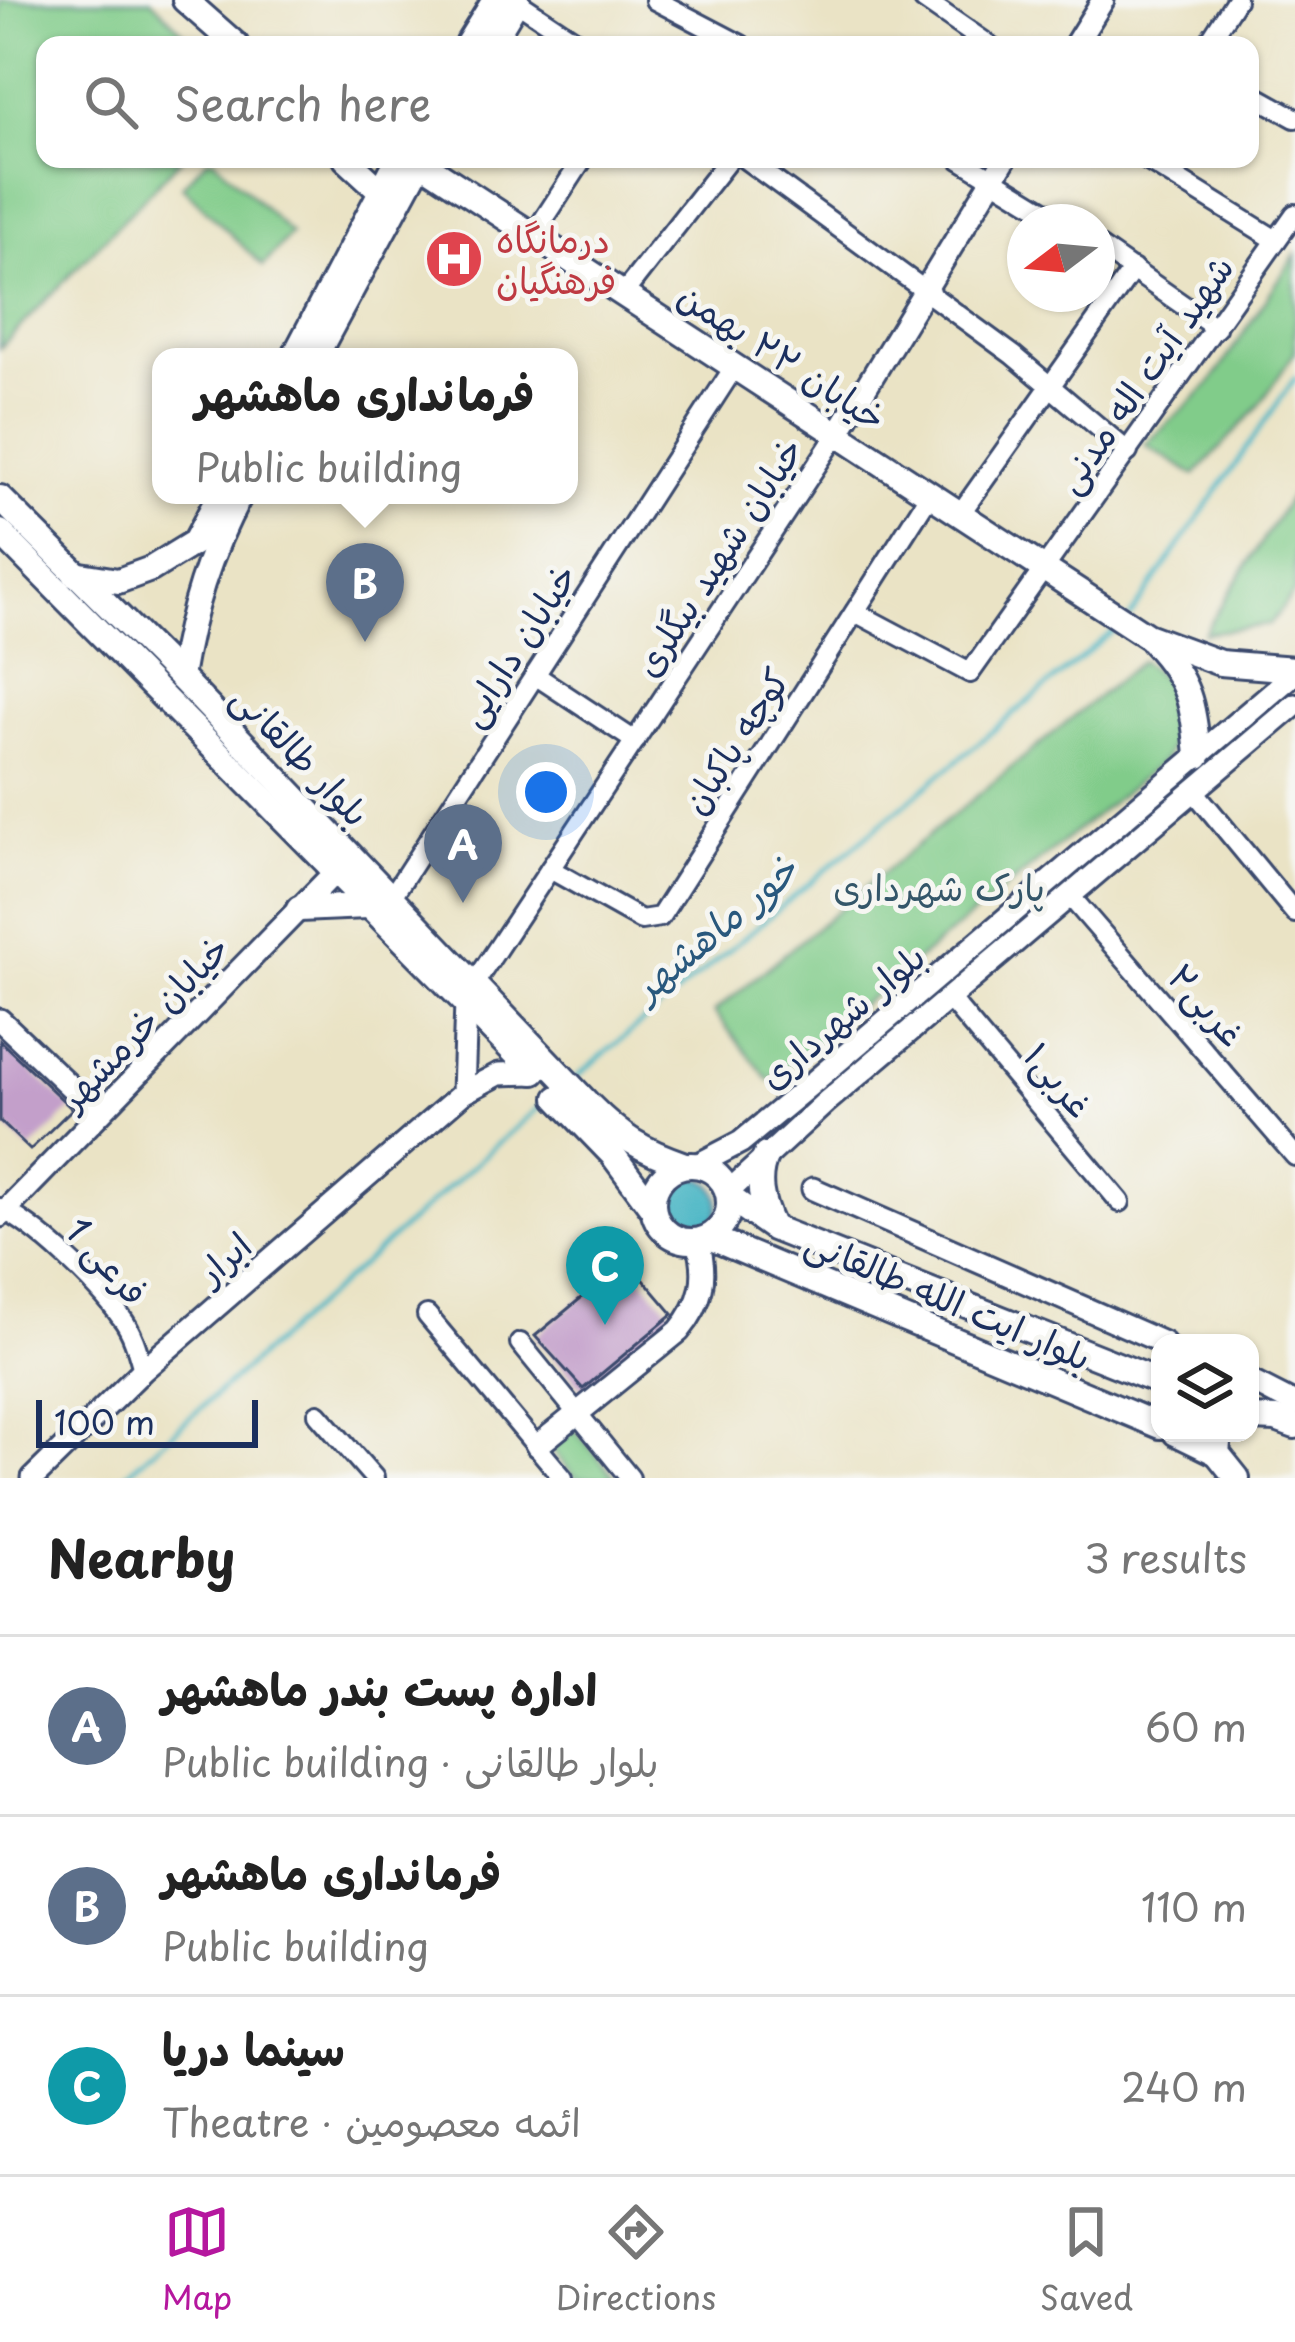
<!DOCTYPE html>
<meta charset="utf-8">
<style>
body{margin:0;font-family:"Playpen Sans","Playpen Sans Arabic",sans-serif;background:#f2f2f2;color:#222}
.controls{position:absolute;right:36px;bottom:36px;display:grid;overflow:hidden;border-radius:24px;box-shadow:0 3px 9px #0004}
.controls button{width:108px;height:108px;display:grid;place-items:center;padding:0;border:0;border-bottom:3px solid #e0e0e0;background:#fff;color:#222;font:60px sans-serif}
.compass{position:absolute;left:1007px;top:204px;width:108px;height:108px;border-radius:50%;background:#fff;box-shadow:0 3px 9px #0004;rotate:254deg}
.scale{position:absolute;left:36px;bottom:30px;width:222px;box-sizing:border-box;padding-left:12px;border:6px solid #1b2f5e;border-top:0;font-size:33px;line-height:42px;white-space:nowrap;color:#1b2f5e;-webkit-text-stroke:9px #f6f6f2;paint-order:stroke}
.you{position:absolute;left:546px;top:792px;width:42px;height:42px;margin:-30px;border:9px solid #fff;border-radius:50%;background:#1a73e8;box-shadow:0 0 0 18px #1a73e833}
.badge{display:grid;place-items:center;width:78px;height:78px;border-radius:50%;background:#b5179e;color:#fff;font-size:39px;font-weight:700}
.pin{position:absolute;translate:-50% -99px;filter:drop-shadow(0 3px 6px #0008)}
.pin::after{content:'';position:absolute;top:63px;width:42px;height:36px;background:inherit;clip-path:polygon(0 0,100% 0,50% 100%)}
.popup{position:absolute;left:152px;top:348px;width:426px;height:156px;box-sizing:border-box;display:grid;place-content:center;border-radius:24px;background:#fff;filter:drop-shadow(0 3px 9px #0005);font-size:39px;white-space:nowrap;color:#767676}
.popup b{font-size:45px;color:#222}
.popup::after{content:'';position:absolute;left:50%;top:100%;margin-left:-24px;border:24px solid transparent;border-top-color:#fff}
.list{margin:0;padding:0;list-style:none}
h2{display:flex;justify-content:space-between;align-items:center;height:156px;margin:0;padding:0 48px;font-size:51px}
h2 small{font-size:39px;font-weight:400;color:#767676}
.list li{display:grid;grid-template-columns:78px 1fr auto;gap:36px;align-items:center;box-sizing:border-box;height:180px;padding:0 48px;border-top:3px solid #e0e0e0}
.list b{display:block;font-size:45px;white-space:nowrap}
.list p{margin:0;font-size:39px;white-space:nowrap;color:#767676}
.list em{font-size:39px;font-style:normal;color:#767676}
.icon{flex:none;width:66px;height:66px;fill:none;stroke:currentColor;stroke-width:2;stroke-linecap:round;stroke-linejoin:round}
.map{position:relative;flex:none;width:1295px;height:1478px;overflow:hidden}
.search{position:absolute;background:#fff;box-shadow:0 3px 9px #0004;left:36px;right:36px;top:36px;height:132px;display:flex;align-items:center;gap:30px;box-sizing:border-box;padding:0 42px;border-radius:24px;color:#767676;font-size:45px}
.sheet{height:696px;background:#fff}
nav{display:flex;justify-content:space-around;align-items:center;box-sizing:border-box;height:168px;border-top:3px solid #e0e0e0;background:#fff;font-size:33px;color:#767676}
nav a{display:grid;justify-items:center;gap:6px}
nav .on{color:#b5179e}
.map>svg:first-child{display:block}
.green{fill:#81cc8a;stroke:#4e7e74;stroke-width:3}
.water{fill:#49b6c5;stroke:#327292;stroke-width:3}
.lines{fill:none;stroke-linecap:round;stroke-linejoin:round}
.stream{stroke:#49b6c5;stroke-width:4.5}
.building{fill:#c39fca}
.minor-casing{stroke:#3a4a6d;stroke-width:24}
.tertiary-casing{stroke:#3a4a6d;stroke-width:27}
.secondary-casing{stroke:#3a4a6d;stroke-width:30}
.minor{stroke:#fff;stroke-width:18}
.tertiary{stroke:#fff;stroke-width:21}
.secondary{stroke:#fff;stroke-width:24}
.labels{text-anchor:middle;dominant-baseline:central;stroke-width:10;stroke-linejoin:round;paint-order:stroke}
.health-label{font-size:36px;fill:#be3a42;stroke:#f6f6f2;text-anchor:start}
.street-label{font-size:36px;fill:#1b2f5e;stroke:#f6f6f2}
.park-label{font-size:36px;fill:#345669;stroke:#f6f6f2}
.water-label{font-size:39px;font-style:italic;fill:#29587d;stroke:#f6f6f2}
</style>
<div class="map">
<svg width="1295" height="1478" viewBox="0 0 1295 1478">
<rect width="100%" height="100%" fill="#f6f6f2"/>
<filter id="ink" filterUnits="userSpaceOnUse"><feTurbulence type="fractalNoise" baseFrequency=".00833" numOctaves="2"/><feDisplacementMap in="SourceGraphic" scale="24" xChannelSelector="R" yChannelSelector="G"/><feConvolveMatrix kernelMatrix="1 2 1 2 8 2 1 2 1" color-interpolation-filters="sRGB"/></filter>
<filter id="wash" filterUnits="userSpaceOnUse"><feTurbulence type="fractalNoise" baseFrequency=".004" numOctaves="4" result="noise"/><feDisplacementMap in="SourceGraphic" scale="48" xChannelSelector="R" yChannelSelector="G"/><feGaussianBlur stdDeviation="2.7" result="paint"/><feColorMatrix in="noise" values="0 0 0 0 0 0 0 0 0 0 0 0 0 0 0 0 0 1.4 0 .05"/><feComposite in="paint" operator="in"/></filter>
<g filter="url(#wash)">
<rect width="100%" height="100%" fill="#eae3c5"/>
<g class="green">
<path d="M 0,0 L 151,0 L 196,45 L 45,45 L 45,159 L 181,159 L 0,348 Z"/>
<path d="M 208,159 L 214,159 L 291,234 L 263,266 L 182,186 Z"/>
<path d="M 1295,255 L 1295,352 L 1258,407 L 1195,475 L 1145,445 L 1211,383 Z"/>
<path d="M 1295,489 L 1295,592 L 1269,625 L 1204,633 Z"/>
<path d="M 1141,661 C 1185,691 1187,713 1164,760 L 769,1080 L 714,1012 Z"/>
<path d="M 574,1429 L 616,1478 L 576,1478 L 551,1449 Z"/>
</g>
<circle class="water" cx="691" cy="1204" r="28"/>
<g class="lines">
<g class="stream">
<path d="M 1130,617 L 1295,378"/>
<path d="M 576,1077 L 1117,628"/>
<path d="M 122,1478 L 548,1099"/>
</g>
</g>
<g id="blocks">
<g class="building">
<path d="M 0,1041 L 72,1109 L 30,1150 L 0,1121 Z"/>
<path d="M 627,1260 L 673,1314 L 583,1389 L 535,1336 Z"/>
</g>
</g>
</g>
<g filter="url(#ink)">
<use href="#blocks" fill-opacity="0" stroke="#3a4a6d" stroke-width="3"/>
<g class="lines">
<defs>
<g id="minor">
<path d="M 655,0 L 741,45"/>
<path d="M 924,0 L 989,45"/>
<path d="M 516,1 L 582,45"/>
<path d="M 1207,45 L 1236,0"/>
<path d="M 1250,93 L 1295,118"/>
<path d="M 745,159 L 1013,355 L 1128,452"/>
<path d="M 960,159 L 1063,222"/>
<path d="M 1145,159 L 1276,240"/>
<path d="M 533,236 L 583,159"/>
<path d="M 1097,245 L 1216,328"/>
<path d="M 623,294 L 729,159"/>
<path d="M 960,514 L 1133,269"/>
<path d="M 855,612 L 970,673 L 1295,214"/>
<path d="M 535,675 L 635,741"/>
<path d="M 1194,791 L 1295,913"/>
<path d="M 550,869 L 641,920 L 660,917 L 930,494"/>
<path d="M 1070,896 L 1295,1156"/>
<path d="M 391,898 L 735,366"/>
<path d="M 474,984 L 838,433"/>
<path d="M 949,998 L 1120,1202"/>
<path d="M 0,1208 C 37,1226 97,1283 121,1317 C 133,1332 138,1352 143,1370"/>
<path d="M 427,1315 L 563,1478"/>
<path d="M 520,1343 L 630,1478"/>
<path d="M 318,1414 L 374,1478"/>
</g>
<g id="tertiary">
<path d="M 1075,45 L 1103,0"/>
<path d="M 838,433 L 1005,159"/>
<path d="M 0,1020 L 98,1113"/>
<path d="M 463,1093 L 466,1002"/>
<path d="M 697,1165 L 741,1142 L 810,1085 L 1295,673"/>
<path d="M 813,1189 L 1164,1343"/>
<path d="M 729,1191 L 825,1103 L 1295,705"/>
<path d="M 0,1216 L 334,873"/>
<path d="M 1250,1381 L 1295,1404"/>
<path d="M 537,1446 L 679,1331 C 703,1302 708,1277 698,1241"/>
<path d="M 33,1478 L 143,1370 L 463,1093 L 499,1074 L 534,1073"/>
</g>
<g id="secondary">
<path d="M 185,0 L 236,45"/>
<path d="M 467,45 L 495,0"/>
<path d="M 490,45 L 517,0"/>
<path d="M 346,159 L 393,202"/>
<path d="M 416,159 L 1147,636 L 1220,663 L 1295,669"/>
<path d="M 294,357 L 398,159"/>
<path d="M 315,357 L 422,159"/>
<path d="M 0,498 L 180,677 L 589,1105 C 622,1138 641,1150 685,1165"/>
<path d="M 0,532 L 534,1072"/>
<path d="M 75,574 L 118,581 L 151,569 L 195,542 L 220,495"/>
<path d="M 1153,642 C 1189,680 1194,705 1198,756"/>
<path d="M 180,677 C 191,611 208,554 240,495"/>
<path d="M 299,909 L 367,906"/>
<path d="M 558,1098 L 613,1155 L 653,1209"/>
<path d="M 766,1155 C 755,1179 761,1203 772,1226"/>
<circle cx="691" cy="1203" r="38"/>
<path d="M 729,1197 L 773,1228 L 1160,1382"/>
<path d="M 709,1237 L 1160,1426"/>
<path d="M 1250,1418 L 1276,1419 L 1295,1426"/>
<path d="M 1176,1433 L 1217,1453"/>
<path d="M 1219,1433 L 1217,1453 L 1237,1478"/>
</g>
</defs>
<use href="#minor" class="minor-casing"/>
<use href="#tertiary" class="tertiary-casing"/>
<use href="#secondary" class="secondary-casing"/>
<use href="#minor" class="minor"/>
<use href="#tertiary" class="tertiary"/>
<use href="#secondary" class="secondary"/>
</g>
</g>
<defs>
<symbol id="hospital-disc" viewBox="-11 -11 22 22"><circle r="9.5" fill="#e0444e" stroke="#f6f6f2"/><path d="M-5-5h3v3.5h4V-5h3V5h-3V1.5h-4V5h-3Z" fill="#fff"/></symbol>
</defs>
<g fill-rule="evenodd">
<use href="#hospital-disc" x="421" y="226" width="66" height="66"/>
</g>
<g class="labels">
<g class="health-label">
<text x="496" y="238">درمانگاه<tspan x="496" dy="41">فرهنگیان</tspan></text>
</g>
<g class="street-label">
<text transform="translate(783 355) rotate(33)">خیابان ۲۲ بهمن</text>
<text transform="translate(1143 373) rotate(-55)">شهید آیت اله مدنی</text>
<text transform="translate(717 556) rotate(-57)">خیابان شهید بیگلری</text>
<text transform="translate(516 644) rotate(-57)">خیابان دارایی</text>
<text transform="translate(734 740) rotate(-57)">کوچه پاکبان</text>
<text transform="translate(302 754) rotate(46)">بلوار طالقانی</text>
<text transform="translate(1208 1004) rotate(49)">۲غربی</text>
<text transform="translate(841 1015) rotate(-40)">بلوار شهرداری</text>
<text transform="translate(143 1021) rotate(-46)">خیابان خرمشهر</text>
<text transform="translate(1060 1079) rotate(50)">۱غربی</text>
<text transform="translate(223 1257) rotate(-41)">ابرار</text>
<text transform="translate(108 1260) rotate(48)">فرعی 1</text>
<text transform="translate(949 1298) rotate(23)">بلوار ایت الله طالقانی</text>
</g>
<g class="park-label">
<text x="939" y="886">پارک شهرداری</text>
</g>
<g class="water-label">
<text transform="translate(714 926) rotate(-40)">خور ماهشهر</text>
</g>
</g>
</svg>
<div class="controls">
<button><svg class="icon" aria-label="layers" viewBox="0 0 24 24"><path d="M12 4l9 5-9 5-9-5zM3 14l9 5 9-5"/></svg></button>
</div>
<svg class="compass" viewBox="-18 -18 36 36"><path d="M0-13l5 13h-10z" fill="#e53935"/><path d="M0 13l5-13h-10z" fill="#767676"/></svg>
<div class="scale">100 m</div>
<div class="you"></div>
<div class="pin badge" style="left:463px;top:903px;background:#5c6f8a">A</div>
<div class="pin badge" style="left:365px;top:642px;background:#5c6f8a">B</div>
<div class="popup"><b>فرمانداری ماهشهر</b>Public building</div>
<div class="pin badge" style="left:605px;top:1325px;background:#0f9aa8">C</div>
<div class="search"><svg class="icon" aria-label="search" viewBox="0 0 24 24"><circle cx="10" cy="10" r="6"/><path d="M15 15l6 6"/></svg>Search here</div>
</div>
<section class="sheet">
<h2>Nearby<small>3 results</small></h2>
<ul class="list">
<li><span class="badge" style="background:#5c6f8a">A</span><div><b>اداره پست بندر ماهشهر</b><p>Public building · بلوار طالقانی</p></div><em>60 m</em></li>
<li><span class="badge" style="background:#5c6f8a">B</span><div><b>فرمانداری ماهشهر</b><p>Public building</p></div><em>110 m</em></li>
<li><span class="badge" style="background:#0f9aa8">C</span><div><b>سینما دریا</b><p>Theatre · ائمه معصومین</p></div><em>240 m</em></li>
</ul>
</section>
<nav>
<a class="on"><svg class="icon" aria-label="map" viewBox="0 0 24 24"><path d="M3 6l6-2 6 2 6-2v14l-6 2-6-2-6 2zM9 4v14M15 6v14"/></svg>Map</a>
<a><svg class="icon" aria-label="directions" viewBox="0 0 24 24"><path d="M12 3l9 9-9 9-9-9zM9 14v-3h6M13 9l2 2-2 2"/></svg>Directions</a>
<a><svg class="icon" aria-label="saved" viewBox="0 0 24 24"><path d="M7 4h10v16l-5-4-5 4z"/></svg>Saved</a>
</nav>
